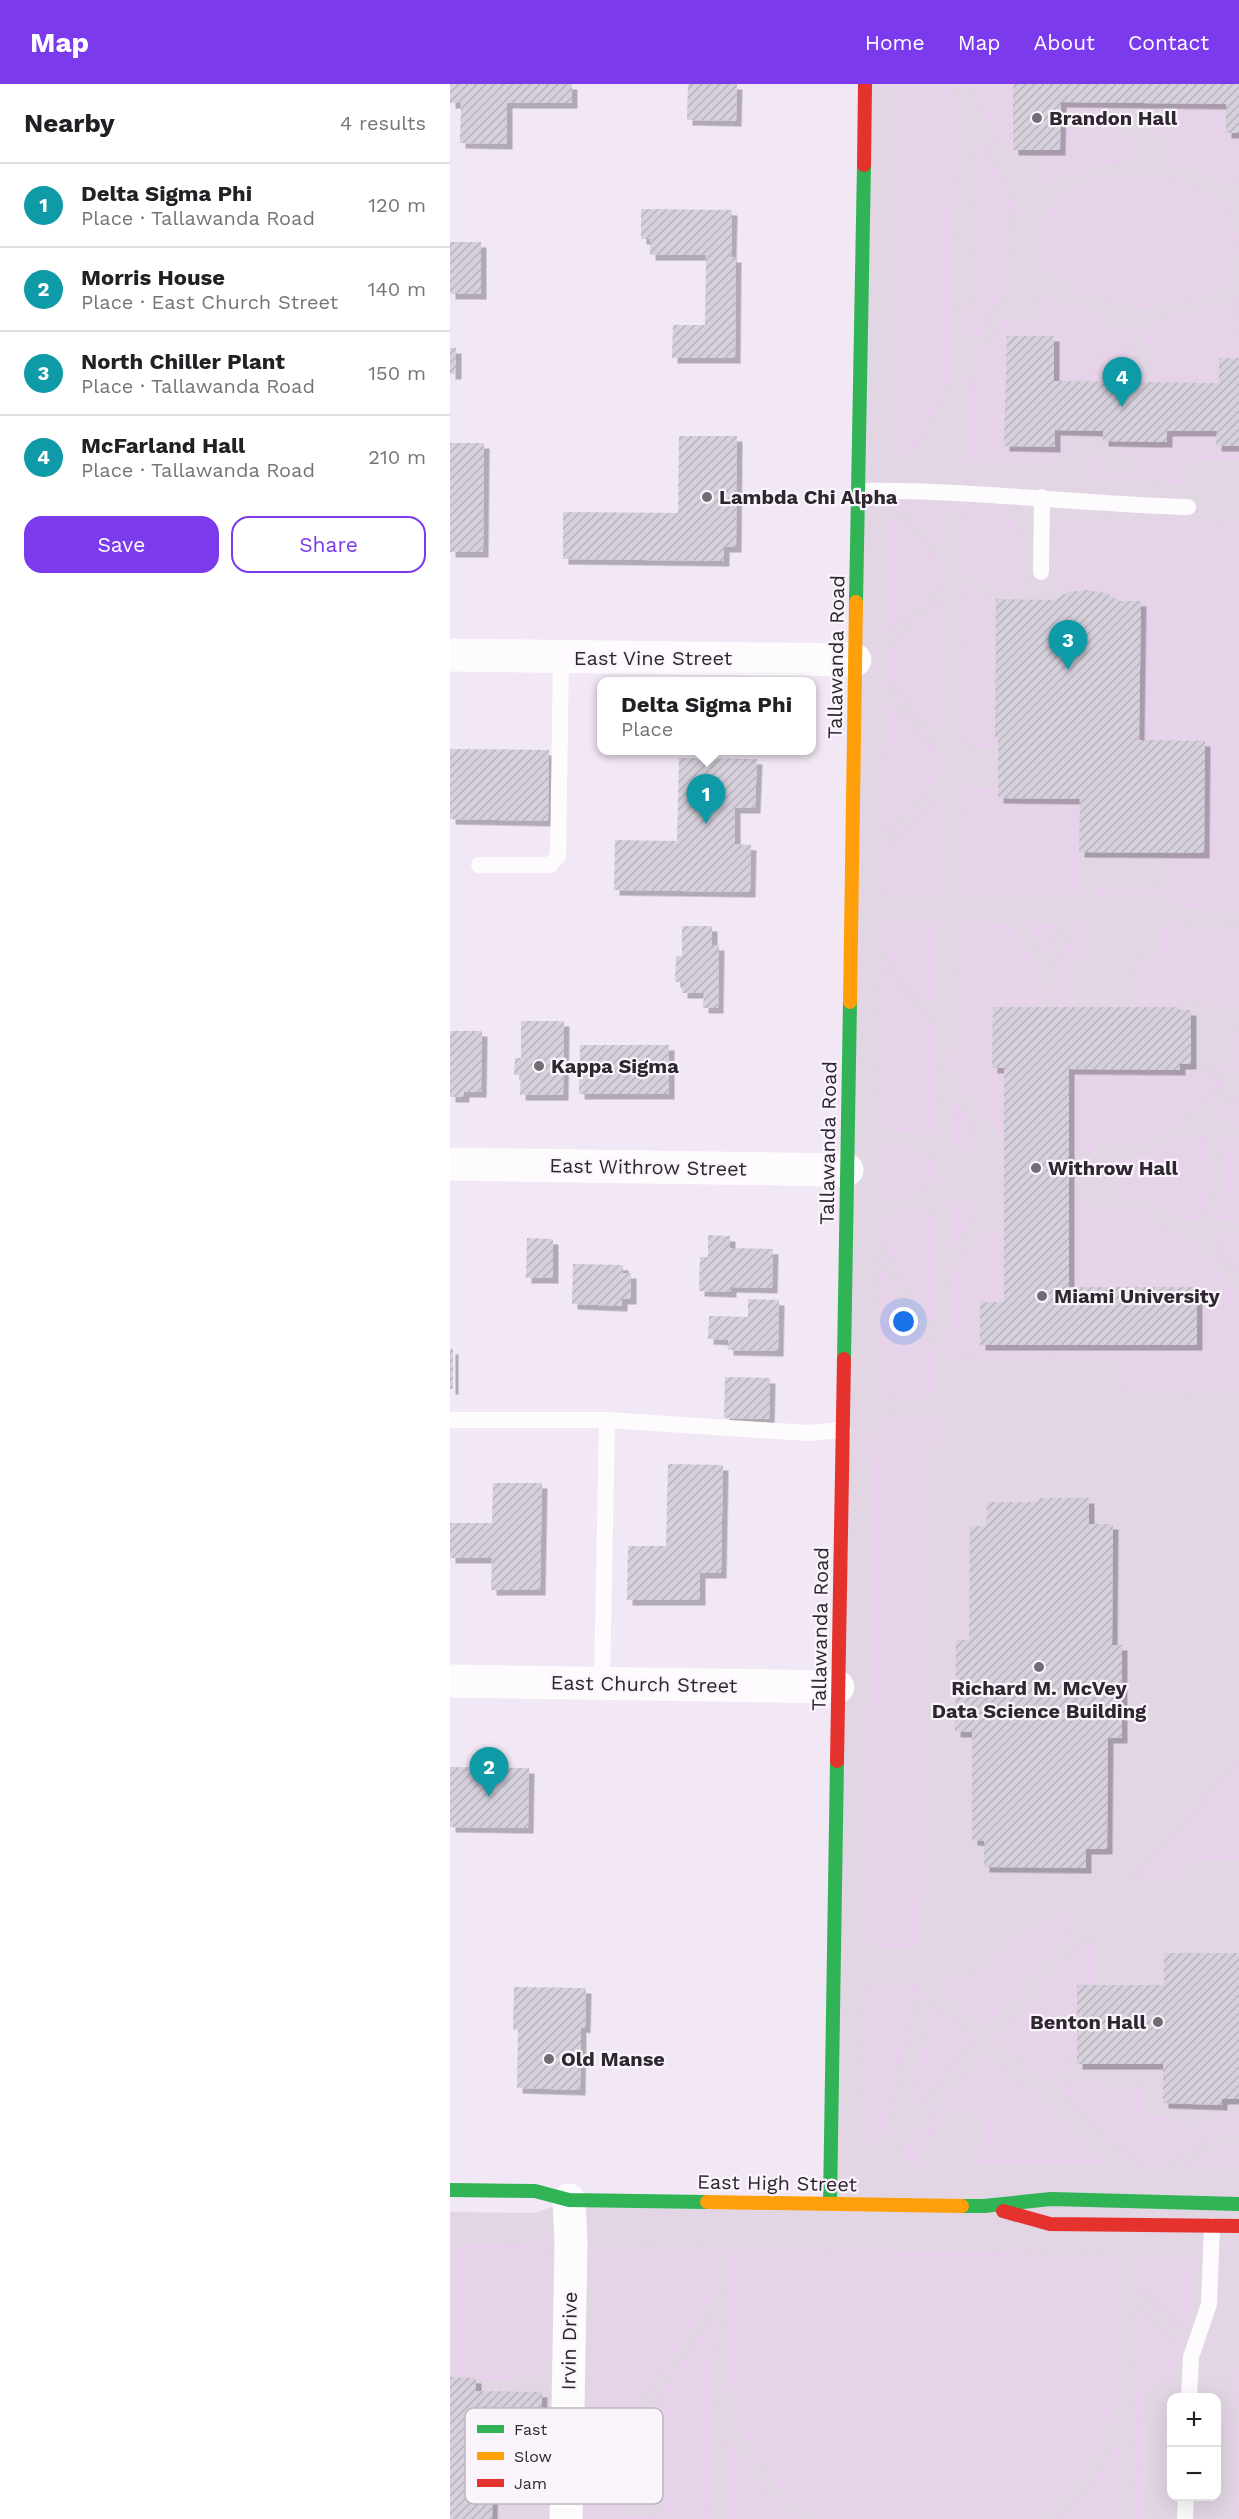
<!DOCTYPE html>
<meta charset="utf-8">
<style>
body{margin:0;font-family:"Work Sans",sans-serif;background:#f2f2f2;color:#202124}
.controls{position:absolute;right:18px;bottom:18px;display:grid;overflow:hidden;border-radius:12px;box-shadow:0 6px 24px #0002}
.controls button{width:54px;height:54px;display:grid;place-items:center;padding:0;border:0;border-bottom:2px solid #e0e0e0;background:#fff;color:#202124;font:30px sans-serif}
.you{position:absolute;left:454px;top:1238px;width:21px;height:21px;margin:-15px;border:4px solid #fff;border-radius:50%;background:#1a73e8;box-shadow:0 0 0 9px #1a73e833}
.badge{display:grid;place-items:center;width:39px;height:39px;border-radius:50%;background:#7c3aed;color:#fff;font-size:20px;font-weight:700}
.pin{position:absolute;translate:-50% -50px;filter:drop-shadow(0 2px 3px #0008)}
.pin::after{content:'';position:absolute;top:32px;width:21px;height:18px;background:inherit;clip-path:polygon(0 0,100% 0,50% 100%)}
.popup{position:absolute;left:147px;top:593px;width:219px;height:78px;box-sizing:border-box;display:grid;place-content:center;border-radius:12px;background:#fff;filter:drop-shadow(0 2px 4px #0005);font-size:20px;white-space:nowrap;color:#757577}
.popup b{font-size:22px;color:#202124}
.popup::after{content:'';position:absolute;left:50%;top:100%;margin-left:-12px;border:12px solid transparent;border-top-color:#fff}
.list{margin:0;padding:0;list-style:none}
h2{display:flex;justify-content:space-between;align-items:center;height:78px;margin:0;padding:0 24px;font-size:26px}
h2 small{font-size:20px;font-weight:400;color:#757577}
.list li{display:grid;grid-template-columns:39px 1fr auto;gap:18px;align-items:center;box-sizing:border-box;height:84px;padding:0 24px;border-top:2px solid #e0e0e0}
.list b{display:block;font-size:22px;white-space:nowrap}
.list p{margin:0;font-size:20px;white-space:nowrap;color:#757577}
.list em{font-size:20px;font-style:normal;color:#757577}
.actions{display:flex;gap:12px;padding:18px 24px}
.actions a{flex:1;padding:14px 0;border:2px solid #7c3aed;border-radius:18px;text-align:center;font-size:21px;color:#7c3aed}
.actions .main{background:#7c3aed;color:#fff}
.map{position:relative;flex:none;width:789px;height:2435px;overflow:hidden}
header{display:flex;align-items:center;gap:36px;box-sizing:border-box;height:84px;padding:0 30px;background:#7c3aed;color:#fff}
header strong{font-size:28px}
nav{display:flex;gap:33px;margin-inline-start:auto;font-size:21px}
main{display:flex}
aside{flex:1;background:#fff}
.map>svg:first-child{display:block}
.education{fill:#e2d5e4;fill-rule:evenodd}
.green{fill:#e6d3e9}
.building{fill:url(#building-hatch);filter:url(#shadow)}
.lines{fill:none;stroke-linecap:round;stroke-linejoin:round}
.lane{stroke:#fdfbfd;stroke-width:16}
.street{stroke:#fdfbfd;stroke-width:33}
.fast{stroke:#30b455;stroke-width:14}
.slow{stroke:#ff9f0a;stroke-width:14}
.jam{stroke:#e5322d;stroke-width:14}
.poi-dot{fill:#736a74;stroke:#fcf4fd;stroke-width:2}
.labels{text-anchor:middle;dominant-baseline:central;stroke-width:4.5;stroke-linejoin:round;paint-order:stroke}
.poi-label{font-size:20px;font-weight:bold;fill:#2e272f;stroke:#fcf4fd;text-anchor:start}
.street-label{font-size:20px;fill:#2e272f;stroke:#fcf4fd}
.key{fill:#fcf4fd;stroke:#beb6bf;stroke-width:1.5}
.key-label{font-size:16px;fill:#2e272f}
</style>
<header>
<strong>Map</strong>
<nav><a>Home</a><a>Map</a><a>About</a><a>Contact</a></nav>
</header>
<main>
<aside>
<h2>Nearby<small>4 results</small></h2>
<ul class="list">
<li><span class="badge" style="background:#0f9aa8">1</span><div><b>Delta Sigma Phi</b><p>Place · Tallawanda Road</p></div><em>120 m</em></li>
<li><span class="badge" style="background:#0f9aa8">2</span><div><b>Morris House</b><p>Place · East Church Street</p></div><em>140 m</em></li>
<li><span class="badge" style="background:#0f9aa8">3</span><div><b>North Chiller Plant</b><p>Place · Tallawanda Road</p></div><em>150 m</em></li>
<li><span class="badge" style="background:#0f9aa8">4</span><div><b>McFarland Hall</b><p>Place · Tallawanda Road</p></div><em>210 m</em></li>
</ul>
<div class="actions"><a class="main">Save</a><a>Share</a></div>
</aside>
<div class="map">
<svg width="789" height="2435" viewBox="0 0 789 2435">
<defs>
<pattern id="building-hatch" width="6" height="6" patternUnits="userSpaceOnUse" patternTransform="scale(1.5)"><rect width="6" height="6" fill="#d5d0db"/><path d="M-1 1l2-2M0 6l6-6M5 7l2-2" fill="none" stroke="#b7b3bc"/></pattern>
<filter id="shadow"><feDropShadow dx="5.5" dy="5.5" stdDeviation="0" flood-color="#0004"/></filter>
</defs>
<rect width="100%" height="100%" fill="#f2e7f4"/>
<path class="education" d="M 418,0 L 789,0 L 789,2435 L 0,2435 L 0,2128 L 86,2129 L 119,2116 L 380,2118 ZM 722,2314 L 766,2314 L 766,2412 L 722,2412 Z"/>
<g class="green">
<path d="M 449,0 L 501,0 L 506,17 L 501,296 L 495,313 L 462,371 L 457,374 L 441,373 Z"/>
<path d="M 524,0 L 563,0 L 563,66 L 551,64 L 529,22 Z"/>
<path d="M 611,18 L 663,19 L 663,33 L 674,34 L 673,53 L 684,53 L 684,69 L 674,72 L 674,78 C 644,81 618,89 591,103 L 589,66 L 610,66 Z"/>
<path d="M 724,19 L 776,20 L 776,49 L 789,49 L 789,96 L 782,101 L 763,92 L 721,80 L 721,54 L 699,54 L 700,35 L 724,35 Z"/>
<path d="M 532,55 L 565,119 L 557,149 L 557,162 L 562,180 L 562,195 L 529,254 L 524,255 L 520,250 L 524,62 L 525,57 Z"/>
<path d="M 672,90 C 710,91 754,95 778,127 C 787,139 789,152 788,166 C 786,175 778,183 773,190 L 782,198 C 752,217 726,223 691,223 C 638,222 553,179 603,119 L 600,114 C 623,99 645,94 672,90 Z"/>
<path d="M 590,207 L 623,224 L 658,232 L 658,248 L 681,245 L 680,289 L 671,289 L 670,298 L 604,297 L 604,253 L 586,252 L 587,211 Z"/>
<path d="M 788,211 L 789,274 L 769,299 L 705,298 L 706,262 L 696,261 L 696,245 L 707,243 L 707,235 C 736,234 763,226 788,211 Z"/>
<path d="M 553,235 L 576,236 L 576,252 L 557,252 L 556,362 L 605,363 L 605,346 L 615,346 L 614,364 L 608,380 L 590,381 L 517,377 L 520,297 L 522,288 Z"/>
<path d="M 650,347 L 653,347 L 653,357 L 657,357 L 656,390 L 663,390 L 663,395 L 631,391 L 630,386 L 647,384 L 649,376 L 644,376 L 650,368 Z"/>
<path d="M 717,347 L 767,347 L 767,362 L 789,362 L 789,376 L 736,375 L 733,400 L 676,396 L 676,390 L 688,390 L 689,370 L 678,370 L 678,365 L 702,365 L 702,358 Z"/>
<path d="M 443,418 L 499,419 L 496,460 L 492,463 L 460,431 Z"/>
<path d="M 515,420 C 524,421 540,419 549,423 C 576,436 572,481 575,506 L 557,507 L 514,490 Z"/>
<path d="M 445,431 C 459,443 498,477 491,497 C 485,514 452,537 438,550 L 440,433 Z"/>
<path d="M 616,434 L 789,437 L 789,828 L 726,822 L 725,813 L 644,812 L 644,803 L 718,804 L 719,769 L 754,769 L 755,657 L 689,656 L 691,517 L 670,517 L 655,509 L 637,506 L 613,511 L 610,506 L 610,438 Z"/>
<path d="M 514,500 L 546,515 L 545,655 L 548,655 L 548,664 L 517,663 L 511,655 Z"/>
<path d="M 491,515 L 497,527 L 492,641 L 488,648 L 481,645 L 438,599 L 438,569 L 439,565 Z"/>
<path d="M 436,617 L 441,617 L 485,664 C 491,676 491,690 484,701 L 436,747 L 433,745 Z"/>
<path d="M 518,703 L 548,703 L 548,714 L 630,715 L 628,811 L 514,811 L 510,809 L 511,712 Z"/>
<path d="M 485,716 L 490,718 L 492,726 L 491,805 L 486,810 L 438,809 L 433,805 L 434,764 Z"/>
<path d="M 437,836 L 481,836 L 488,841 L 488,918 C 469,922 437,880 433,864 C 430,854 432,844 437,836 Z"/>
<path d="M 513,837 L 562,840 L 588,883 L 589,922 L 543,923 L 542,984 L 554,984 L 554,1054 L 547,1053 L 542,1032 L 533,1035 L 524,1017 L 507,998 L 507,990 L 504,990 L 508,841 Z"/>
<path d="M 583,839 L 610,839 L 612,841 L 597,869 L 592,868 L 579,845 Z"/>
<path d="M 631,839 L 639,843 L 639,871 L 623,871 L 623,923 L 600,923 L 601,885 L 625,841 Z"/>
<path d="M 708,841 L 789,843 L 789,919 L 730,918 L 730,923 L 682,923 L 683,877 L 686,874 L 708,873 Z"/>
<path d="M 430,881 L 487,943 L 486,1048 L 483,1051 L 447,1047 L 428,1040 Z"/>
<path d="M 789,944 L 789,985 L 784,992 L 772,982 L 780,973 Z"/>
<path d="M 619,985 L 730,986 L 730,990 L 752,990 L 758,985 L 775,1001 C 738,1034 711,1050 664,1067 L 663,1059 L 643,1059 L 643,1069 L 619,1069 Z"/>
<path d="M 785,1010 L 789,1015 L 789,1040 L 786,1040 L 785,1037 L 764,1037 L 761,1032 Z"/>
<path d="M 508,1017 L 517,1028 L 522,1038 L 519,1039 L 524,1053 L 524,1067 L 516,1067 L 503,1061 L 504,1019 Z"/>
<path d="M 734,1050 L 755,1052 C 761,1078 766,1113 751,1137 L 727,1135 L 704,1121 L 670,1108 L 669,1105 L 672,1077 L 697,1068 Z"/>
<path d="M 786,1051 L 789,1051 L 789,1138 L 784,1138 L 783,1135 L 764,1135 C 774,1111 777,1078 767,1054 L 785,1053 Z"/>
<path d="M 430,1061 C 450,1061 471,1061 484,1076 L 484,1098 C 467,1110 450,1113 430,1114 Z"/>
<path d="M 514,1113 L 524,1113 C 522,1132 520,1145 508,1161 L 500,1162 L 502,1119 Z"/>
<path d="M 642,1114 L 642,1124 L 663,1124 L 663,1118 L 689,1127 L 730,1150 L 768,1184 L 789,1211 L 789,1309 L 665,1307 L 666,1276 L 498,1274 L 501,1194 L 504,1184 L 532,1147 L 554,1151 L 554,1218 L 530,1218 L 530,1261 L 747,1261 L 747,1203 L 619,1203 L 619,1115 Z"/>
<path d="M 478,1124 L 484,1129 L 484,1243 L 477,1237 L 426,1150 L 427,1136 L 460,1125 Z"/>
<path d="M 773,1149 L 789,1149 L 789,1192 L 765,1164 L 771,1157 Z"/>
<path d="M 426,1169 L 468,1248 L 484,1261 L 484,1314 L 425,1313 Z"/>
<path d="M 425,1331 L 483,1332 L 471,1863 L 419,1863 L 414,1857 Z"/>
<path d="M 789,1675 L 789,1776 L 736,1776 L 735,1796 L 731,1798 L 684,1796 Z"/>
<path d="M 616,1832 L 631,1832 L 539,1940 L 532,1941 L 488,1900 C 536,1895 547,1865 585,1844 C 595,1839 605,1836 616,1832 Z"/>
<path d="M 637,1851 L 643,1858 L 643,1901 L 627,1901 L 627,1974 L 613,1980 L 604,1996 L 595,1997 L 548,1956 Z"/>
<path d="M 425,1898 L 470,1899 L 434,2053 L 430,2057 L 425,2057 L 419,2052 L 414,2054 L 410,2040 L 413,1906 Z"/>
<path d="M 482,1919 L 522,1953 L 522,1957 L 468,2023 L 464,2023 L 460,2017 Z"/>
<path d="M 536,1969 L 654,2075 L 653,2081 L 520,2081 L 520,2075 L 533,2064 C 534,2056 537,2048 534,2040 C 524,2018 485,2025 483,2054 L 477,2055 L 471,2068 L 471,2081 L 455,2078 L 452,2069 L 454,2064 Z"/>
<path d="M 622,1994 L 646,1994 L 647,2003 L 696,2004 L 696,2031 L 725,2032 L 725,2041 L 757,2042 L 758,2033 L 774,2033 L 774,2028 L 789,2028 L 789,2051 C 753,2051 744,2064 718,2083 L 690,2083 L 614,2012 L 616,1999 Z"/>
<path d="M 789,2059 L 789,2084 L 736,2084 L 735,2082 L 755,2066 Z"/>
<path d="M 0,2160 L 89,2161 L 101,2168 L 104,2175 L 102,2270 C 83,2306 34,2295 0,2293 Z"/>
<path d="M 159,2162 L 263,2164 L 267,2168 L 266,2208 L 216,2283 L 138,2385 L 143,2176 L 147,2168 Z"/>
<path d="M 284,2164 L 664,2171 L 672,2179 L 670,2285 L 667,2313 L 658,2341 L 640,2375 L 617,2406 L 596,2425 L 581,2435 L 367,2435 L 330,2406 L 301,2368 L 283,2326 L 277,2285 L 278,2169 Z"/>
<path d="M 695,2172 L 745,2172 L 742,2221 L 736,2247 L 688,2204 L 687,2180 Z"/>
<path d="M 688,2224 L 730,2263 L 721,2300 L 718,2302 L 694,2302 L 691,2435 L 681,2435 L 686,2225 Z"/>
<path d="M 265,2226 L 261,2435 L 136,2435 L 137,2418 L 170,2419 L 170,2431 L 211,2432 L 211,2396 L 171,2395 L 170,2410 L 141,2410 L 141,2394 L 208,2312 Z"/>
<path d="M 789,2281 L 789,2321 C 779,2307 772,2294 789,2281 Z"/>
<path d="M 767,2315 L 789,2346 L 789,2435 L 782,2435 L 784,2353 L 767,2352 Z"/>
<path d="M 277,2352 L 303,2394 L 314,2408 L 344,2435 L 275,2435 Z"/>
<path d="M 669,2358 L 669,2435 L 606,2435 L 637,2406 L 666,2359 Z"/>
</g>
<g class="building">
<path d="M 0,0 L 122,0 L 122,19 L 57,19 L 57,60 L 10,59 L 11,19 L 0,19 Z"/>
<path d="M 238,0 L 287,0 L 286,37 L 237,36 Z"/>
<path d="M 563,0 L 789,0 L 789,49 L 776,49 L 776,20 L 611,18 L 610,66 L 563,66 Z"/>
<path d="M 191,125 L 282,126 L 281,173 L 286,173 L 285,274 L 222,274 L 223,241 L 255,241 L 256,171 L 200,171 L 200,155 L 191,155 Z"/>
<rect x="0" y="158" width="31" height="52"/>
<path d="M 557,252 L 604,252 L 604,297 L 769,299 L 769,274 L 789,274 L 789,362 L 766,362 L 767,347 L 717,347 L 717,358 L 702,358 L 653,357 L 653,347 L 605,346 L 605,363 L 554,362 Z"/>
<rect x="0" y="264" width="6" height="26"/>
<path d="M 229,352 L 287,352 L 286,463 L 274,463 L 274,477 L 113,475 L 113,428 L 228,429 Z"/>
<path d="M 0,359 L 34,359 L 33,468 L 0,468 Z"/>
<path d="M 637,506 L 655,509 L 670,517 L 691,517 L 689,656 L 755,657 L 754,769 L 629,768 L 630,715 L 548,714 L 548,655 L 545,655 L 546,515 L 603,516 L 619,508 Z"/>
<path d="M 0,665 L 99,666 L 98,737 L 0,735 Z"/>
<path d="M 229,674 L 307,675 L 305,724 L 285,724 L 285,760 L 301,761 L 300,808 L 164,806 L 165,756 L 227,757 Z"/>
<path d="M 232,842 L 262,842 L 262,861 L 269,861 L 268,924 L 253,924 L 254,909 L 232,909 L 232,898 L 225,898 L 226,872 L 232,872 Z"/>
<path d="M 543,923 L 730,923 L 730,926 L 741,926 L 741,980 L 730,980 L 730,986 L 619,985 L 619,1203 L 747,1203 L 747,1261 L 530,1261 L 530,1218 L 554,1218 L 554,984 L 542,984 Z"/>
<path d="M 71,937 L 114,937 L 113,1011 L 70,1011 L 71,991 L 64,991 L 65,974 L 71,974 Z"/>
<path d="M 0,947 L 32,947 L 31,1008 L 14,1008 L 14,1013 L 0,1013 Z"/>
<path d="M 130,961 L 219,961 L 219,1010 L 129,1010 Z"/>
<path d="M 258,1151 L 280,1152 L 280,1164 L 323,1165 L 322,1204 L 281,1203 L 281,1208 L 249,1207 L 250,1173 L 258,1173 Z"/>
<path d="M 77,1154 L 103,1155 L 103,1194 L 76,1194 Z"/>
<path d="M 123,1180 L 173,1181 L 173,1189 L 181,1189 L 181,1215 L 172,1215 L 172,1222 L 122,1220 Z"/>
<path d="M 298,1215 L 329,1216 L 328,1267 L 278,1266 L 278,1256 L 258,1255 L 259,1232 L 298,1233 Z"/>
<rect x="0" y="1265" width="3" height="40"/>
<path d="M 275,1293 L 320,1294 L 319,1335 L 274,1334 Z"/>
<path d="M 218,1380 L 273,1381 L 271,1489 L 250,1489 L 250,1516 L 177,1516 L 178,1462 L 216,1462 Z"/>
<path d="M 43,1399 L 92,1399 L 90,1506 L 41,1506 L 42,1474 L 0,1474 L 0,1439 L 42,1439 Z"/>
<path d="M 588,1414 L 639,1414 L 639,1440 L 663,1440 L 662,1561 L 672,1561 L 672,1654 L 658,1654 L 657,1765 L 636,1765 L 636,1784 L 534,1783 L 534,1757 L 522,1756 L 522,1648 L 505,1648 L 506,1556 L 519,1556 L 520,1442 L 536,1442 L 537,1418 L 588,1418 Z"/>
<path d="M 0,1683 L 79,1684 L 78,1744 L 0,1743 Z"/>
<path d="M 714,1869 L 789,1869 L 789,2015 L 772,2015 L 772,2021 L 713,2019 L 713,1980 L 627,1980 L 627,1901 L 714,1901 Z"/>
<path d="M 64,1903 L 136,1904 L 135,1944 L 131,1943 L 130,2006 L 67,2004 L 68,1946 L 63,1946 Z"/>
<path d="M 0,2293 L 26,2294 L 26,2307 L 92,2308 L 91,2356 L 35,2354 L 33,2388 L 43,2389 L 42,2435 L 0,2435 Z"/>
</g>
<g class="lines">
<g class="lane">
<path d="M 408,407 C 518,405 628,420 738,423"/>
<path d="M 591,488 L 592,413"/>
<path d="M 29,781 L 100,781 L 108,772 L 111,574"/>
<path d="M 0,1336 L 157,1336 L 358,1349 L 393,1346"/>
<path d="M 152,1600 L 157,1336"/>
<path d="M 739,2314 L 741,2273 L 759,2220 L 762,2142"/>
<path d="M 735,2435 L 736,2412"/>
</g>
<g class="street">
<path d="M 0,571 L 405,576"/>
<path d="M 0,1080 L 397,1086"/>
<path d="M 0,1597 L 388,1603"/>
<path d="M 116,2435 L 121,2158 L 119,2116"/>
</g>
<g class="fast">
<path d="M 406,518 L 414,81"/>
<path d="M 394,1275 L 400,918"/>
<path d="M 0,2106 L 85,2107 L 119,2116 L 257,2118"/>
<path d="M 380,2119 L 387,1677"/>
<path d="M 512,2122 L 534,2122 L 601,2115 L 789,2120"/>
</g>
<g class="slow">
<path d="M 400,918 L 406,518"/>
<path d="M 257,2118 L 512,2122"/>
</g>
<g class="jam">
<path d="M 414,81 L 415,0"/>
<path d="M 387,1677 L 394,1275"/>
<path d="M 553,2127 L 600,2140 L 789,2142"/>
</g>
</g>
<g class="poi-dot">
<circle cx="587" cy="34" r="6"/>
<circle cx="257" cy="413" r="6"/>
<circle cx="89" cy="982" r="6"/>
<circle cx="586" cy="1084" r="6"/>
<circle cx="592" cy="1212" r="6"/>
<circle cx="589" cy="1583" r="6"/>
<circle cx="708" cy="1938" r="6"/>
<circle cx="99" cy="1975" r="6"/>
</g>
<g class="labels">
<g class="poi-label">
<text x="599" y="34">Brandon Hall</text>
<text x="269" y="413">Lambda Chi Alpha</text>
<text x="101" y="982">Kappa Sigma</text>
<text x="598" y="1084">Withrow Hall</text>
<text x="604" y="1212">Miami University</text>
<text x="589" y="1604" text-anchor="middle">Richard M. McVey<tspan x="589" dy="23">Data Science Building</tspan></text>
<text x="696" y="1938" text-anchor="end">Benton Hall</text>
<text x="111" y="1975">Old Manse</text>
</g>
<g class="street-label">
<text transform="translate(386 573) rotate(-89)">Tallawanda Road</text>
<text x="203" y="574">East Vine Street</text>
<text transform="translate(378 1059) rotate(-89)">Tallawanda Road</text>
<text transform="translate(198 1083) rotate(1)">East Withrow Street</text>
<text transform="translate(370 1545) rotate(-89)">Tallawanda Road</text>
<text transform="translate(194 1600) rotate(1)">East Church Street</text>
<text transform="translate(327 2099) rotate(1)">East High Street</text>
<text transform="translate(119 2257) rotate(-89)">Irvin Drive</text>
</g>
</g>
<rect x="15" y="2324" width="198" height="96" rx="9" class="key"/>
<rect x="27" y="2341" width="27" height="8" fill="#30b455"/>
<rect x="27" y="2368" width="27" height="8" fill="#ff9f0a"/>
<rect x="27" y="2395" width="27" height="8" fill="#e5322d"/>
<g class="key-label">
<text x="64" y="2351">Fast</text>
<text x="64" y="2378">Slow</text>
<text x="64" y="2405">Jam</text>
</g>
</svg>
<div class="controls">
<button>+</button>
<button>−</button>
</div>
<div class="you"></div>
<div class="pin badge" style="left:256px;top:740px;background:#0f9aa8">1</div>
<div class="popup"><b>Delta Sigma Phi</b>Place</div>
<div class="pin badge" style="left:39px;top:1713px;background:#0f9aa8">2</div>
<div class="pin badge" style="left:618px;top:586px;background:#0f9aa8">3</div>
<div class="pin badge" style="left:672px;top:323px;background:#0f9aa8">4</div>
</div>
</main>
